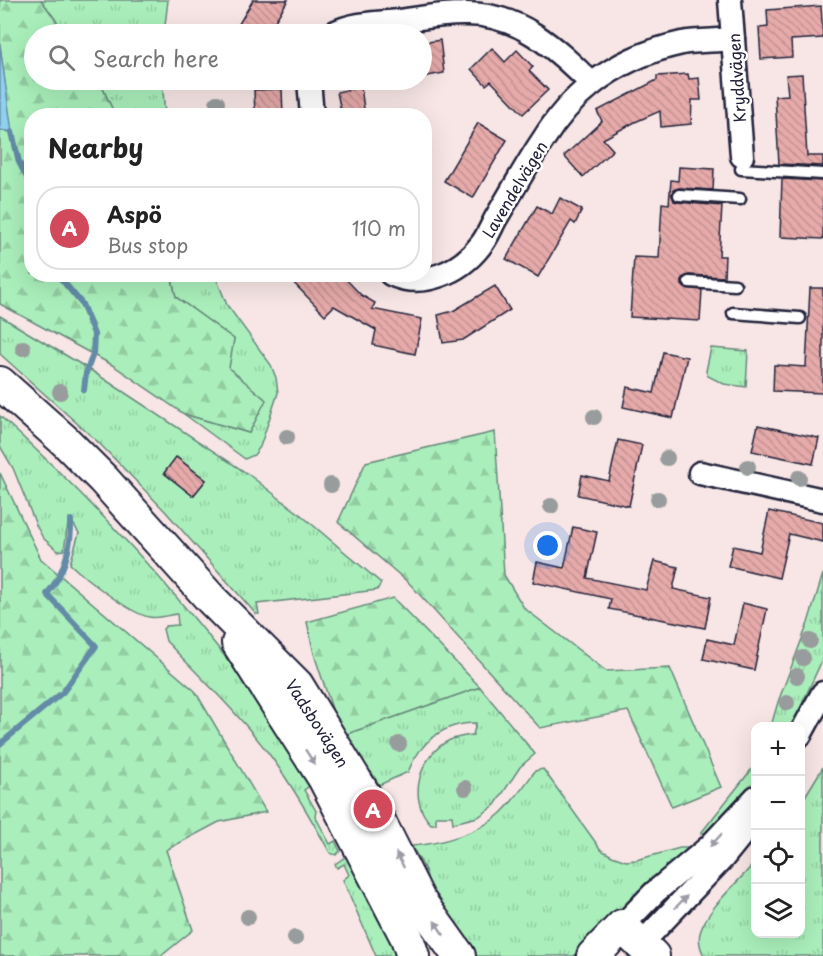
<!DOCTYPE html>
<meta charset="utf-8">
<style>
body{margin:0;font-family:"Playpen Sans",sans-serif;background:#f2f2f2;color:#222}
.controls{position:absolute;right:18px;bottom:18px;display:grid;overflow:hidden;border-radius:12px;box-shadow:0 6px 24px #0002}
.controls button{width:54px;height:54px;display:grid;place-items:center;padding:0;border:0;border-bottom:2px solid #e0e0e0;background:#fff;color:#222;font:30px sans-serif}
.you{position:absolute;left:548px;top:546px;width:21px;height:21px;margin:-15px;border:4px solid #fff;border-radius:50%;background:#1a73e8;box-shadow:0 0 0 9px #1a73e833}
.badge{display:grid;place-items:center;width:39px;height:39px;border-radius:50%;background:#d1495b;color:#fff;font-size:20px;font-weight:700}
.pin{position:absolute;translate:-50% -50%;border:3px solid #fff;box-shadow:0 2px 6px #0006}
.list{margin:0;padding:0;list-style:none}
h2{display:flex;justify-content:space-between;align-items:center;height:78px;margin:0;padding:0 24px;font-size:26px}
h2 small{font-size:20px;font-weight:400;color:#767676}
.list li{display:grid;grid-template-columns:39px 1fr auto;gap:18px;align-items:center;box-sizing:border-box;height:84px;margin:0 12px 12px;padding:0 12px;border:2px solid #e0e0e0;border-radius:24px}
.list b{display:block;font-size:22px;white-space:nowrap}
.list p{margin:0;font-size:20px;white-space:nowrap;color:#767676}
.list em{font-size:20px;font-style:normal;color:#767676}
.icon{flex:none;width:33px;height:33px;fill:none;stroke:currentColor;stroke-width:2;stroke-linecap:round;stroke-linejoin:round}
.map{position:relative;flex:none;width:823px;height:956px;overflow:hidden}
.search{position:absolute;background:#fff;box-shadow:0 6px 24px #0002;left:24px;top:24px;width:408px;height:66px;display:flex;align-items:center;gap:15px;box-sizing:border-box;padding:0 21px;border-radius:33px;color:#767676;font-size:22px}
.panel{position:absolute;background:#fff;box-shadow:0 6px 24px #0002;left:24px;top:108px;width:408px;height:174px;border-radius:24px}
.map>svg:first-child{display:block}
.grass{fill:url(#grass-tufts);stroke:#66887b;stroke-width:1.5;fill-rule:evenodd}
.forest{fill:url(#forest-firs);stroke:#66887b;stroke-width:1.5}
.water{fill:#8ed1ef;stroke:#638ba7;stroke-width:1.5}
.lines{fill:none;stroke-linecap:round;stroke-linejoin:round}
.stream{stroke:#638ba7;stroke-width:6}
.building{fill:url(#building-back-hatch);stroke:#22223b;stroke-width:1.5}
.lane-casing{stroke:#22223b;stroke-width:15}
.street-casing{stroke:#22223b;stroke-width:27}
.secondary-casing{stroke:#22223b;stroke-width:36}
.lane{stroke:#fff;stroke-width:10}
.street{stroke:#fff;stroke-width:22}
.secondary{stroke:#fff;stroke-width:32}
.tree{fill:#989c9c}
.oneway{fill:#9c9ca7}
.labels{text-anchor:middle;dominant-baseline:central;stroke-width:5;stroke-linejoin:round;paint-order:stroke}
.street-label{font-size:16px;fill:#22223b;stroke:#fff}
</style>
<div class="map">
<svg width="823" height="956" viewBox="0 0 823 956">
<defs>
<pattern id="grass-tufts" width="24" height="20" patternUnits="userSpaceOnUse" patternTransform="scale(1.5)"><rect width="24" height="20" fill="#aaefbb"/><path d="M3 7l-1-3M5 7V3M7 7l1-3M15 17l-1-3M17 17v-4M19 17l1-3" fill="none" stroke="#92cda2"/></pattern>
<pattern id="forest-firs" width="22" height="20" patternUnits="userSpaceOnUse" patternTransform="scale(1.5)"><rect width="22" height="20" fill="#aaefbb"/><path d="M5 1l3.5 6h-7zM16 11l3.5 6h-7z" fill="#92cda2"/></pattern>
<pattern id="building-back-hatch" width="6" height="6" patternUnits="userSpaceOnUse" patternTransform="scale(1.5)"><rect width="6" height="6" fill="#e5aaa9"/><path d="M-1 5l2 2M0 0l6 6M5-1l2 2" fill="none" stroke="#c49292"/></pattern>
</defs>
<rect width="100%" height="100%" fill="#f7e6e5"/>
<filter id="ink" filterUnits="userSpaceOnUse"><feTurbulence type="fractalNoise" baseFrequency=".0167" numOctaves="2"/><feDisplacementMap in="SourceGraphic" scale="12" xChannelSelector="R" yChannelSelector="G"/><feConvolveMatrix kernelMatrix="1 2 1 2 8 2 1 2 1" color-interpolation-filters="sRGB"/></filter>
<g filter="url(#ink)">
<g class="grass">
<path d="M 41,0 L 168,0 L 164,34 L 66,34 Z"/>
<path d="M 99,80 L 162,80 L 165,115 L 115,115 Z"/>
<path d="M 171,275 L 215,275 L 227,305 L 271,365 L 276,378 L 278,393 L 260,447 L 254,455 L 245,459 L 184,414 L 249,433 L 265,400 L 228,368 L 234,339 L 176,297 Z"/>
<path d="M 0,316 L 92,371 L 248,474 L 301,515 L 381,583 L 377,590 L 257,604 L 259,614 L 256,614 L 165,511 L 100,444 L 0,354 ZM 177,457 L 206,480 L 193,496 L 164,473 Z"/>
<path d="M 711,348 L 748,351 L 746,387 L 724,384 L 708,376 L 706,371 Z"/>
<path d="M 0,416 C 92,500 184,599 258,700 C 277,727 294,756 312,784 L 304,790 L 316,811 L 315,816 L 330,844 L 335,841 L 340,851 L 336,855 L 330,853 C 312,820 294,788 272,758 C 241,716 202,679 166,641 L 163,629 L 166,626 L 178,625 L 177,614 C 168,615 157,619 149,617 C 129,613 85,578 70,564 L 79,533 L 71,520 L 68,524 L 64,550 L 58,551 L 43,538 L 36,525 L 13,468 L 0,446 Z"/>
<path d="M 823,574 L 823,658 L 792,726 L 771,726 L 778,702 L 808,623 Z"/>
<path d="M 480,687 L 535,754 L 520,767 L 495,805 L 478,817 L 453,823 L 452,816 L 436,816 L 436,824 L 431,824 C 406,799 420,754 450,740 C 457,737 466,736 473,735 L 476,723 C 443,723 420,742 408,772 L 379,785 L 372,773 L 362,765 L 341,736 Z"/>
<path d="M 755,765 L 755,785 L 747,798 L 708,834 L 701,833 Z"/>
<path d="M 823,767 L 823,956 L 704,956 C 701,949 698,942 700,933 C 707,908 739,882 755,862 L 756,934 L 800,934 L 801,803 Z"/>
<path d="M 543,769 L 601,850 L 612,856 L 626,861 L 636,860 L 680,848 L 695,848 L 655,876 L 574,956 L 472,956 L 435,903 L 425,870 L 412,846 C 439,844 479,833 500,814 C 513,802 524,786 535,771 Z"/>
<path d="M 350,854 L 398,956 L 376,956 L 343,880 L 349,875 L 344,864 L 337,868 L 335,864 Z"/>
</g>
<g class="forest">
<path d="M 0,0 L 41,0 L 66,34 L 34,34 L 34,80 L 99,80 L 115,115 L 32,116 L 32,274 L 171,275 L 176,297 L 234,339 L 229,368 L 266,400 L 249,433 L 184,414 L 114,366 L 0,304 L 0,130 L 11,132 L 0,45 Z"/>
<path d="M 495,432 L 504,575 L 524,608 L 606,671 L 670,668 L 721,787 L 672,807 L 628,711 L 540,728 L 410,584 L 338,522 L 366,462 Z"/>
<path d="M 0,473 L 41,559 L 195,691 L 266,812 L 219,822 L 166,850 L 193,930 L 161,956 L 0,956 Z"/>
<path d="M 393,598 L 480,687 L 341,736 L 314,654 L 307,622 Z"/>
</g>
<path class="water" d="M 0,45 L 12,132 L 0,130 Z"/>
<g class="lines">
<g class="stream">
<path d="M 12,132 L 19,162 L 32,187"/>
<path d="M 57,274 L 82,304 L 94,334 L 93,354 L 86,373 L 84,390"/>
<path d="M 0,744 L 63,692 L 96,646 L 47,594 C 64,574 72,546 71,520"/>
</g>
</g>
<g class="building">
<path d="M 253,0 L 288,0 L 267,34 L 233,34 Z"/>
<path d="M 821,6 L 823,38 L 791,40 L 792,57 L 761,59 L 759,28 L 768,27 L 767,10 Z"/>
<path d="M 440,40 L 444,73 L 422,77 L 422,43 Z"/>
<path d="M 492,48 L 505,62 L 517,50 L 533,67 L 529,71 L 548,90 L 523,114 L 491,81 L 486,85 L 471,69 Z"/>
<path d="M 688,74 L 689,79 L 699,78 L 701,100 L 692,100 L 691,124 L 661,127 L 660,111 L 635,122 L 603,139 L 613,150 L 583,177 L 564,156 L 602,121 L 597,111 L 657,80 L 657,76 Z"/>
<path d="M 802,74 L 807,156 L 823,156 L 823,166 L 779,164 L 775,96 L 788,95 L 786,75 Z"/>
<path d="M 361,87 L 365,116 L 342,116 L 337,92 Z"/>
<path d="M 282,89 L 283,116 L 255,116 L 254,90 Z"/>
<path d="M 478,123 L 507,140 L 473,198 L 444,181 Z"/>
<path d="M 679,167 L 714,169 L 713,190 L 679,188 L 673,190 L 672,195 L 674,201 L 678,202 L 722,206 L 719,256 L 725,256 L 724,277 L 689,275 L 682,278 L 682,285 L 685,288 L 702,290 L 700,321 L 630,317 L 634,257 L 659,258 L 662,203 L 669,204 L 671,180 L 678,181 Z"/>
<path d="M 782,179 L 823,181 L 823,239 L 780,237 Z"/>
<path d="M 560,198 L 582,210 L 575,224 L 571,221 L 538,277 L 506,259 L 537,206 L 552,214 Z"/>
<path d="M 285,274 L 341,274 L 361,295 L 375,303 L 372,309 L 422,319 L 415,354 L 373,345 L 376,330 L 334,306 L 325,315 Z"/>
<path d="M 495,286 L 510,310 L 463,340 L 443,343 L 438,315 L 453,311 Z"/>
<path d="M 810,288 L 823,288 L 823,393 L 773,391 L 774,365 L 806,367 Z"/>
<path d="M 663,352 L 687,357 L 673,418 L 623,407 L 627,387 L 654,393 Z"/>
<path d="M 758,425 L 819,438 L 813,464 L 752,451 Z"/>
<path d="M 618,440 L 642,445 L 629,506 L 578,495 L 582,475 L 609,481 Z"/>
<path d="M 176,457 L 206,480 L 193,496 L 164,473 Z"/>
<path d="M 769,511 L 823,523 L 823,542 L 789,534 L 779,578 L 728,566 L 733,546 L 760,552 Z"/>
<path d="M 573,527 L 597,532 L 587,578 L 646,590 L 654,561 L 678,567 L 673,589 L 711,597 L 705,628 L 609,609 L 611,599 L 533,582 L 537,562 L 564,568 Z"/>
<path d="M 743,603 L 767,609 L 754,670 L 703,659 L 707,639 L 734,645 Z"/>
</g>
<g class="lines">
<defs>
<g id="lane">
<path d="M 741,169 L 823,174"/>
<path d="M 679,195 L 740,199"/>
<path d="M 689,282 L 735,285"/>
<path d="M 733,313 L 800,318"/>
</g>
<g id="street">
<path d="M 730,0 L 742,156"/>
<path d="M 332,34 C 351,23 377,23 399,21 C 420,18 442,14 463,14 C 518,12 555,48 592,84"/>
<path d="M 309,80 L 312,116"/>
<path d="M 391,274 C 422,289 460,272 480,246 C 487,238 491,227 496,218 C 512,192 526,165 543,140 C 556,119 572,100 591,85 C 617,64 650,50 682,43 C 698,40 716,41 733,39"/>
<path d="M 700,473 L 823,500"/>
<path d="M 800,735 L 823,693"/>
<path d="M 622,926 L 655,892 L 709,847 L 756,797"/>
<path d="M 641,944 L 722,859 L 756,817"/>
</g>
<g id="secondary">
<path d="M 0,383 L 65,441 L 103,479 L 211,599 L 297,685 L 373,809 L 419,900 L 459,956"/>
<path d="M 238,643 L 324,778 L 407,938 L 413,956"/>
<path d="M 593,956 L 622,926 L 653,956"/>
</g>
</defs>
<use href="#lane" class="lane-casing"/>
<use href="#street" class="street-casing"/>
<use href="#secondary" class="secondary-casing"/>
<use href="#lane" class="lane"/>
<use href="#street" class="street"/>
<use href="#secondary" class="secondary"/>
</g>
<g class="tree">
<circle cx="217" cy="103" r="8"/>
<circle cx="23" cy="348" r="8"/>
<circle cx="60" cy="392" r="8"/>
<circle cx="594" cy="417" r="8"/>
<circle cx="287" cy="437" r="8"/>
<circle cx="667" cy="458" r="8"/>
<circle cx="748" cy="467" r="8"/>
<circle cx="799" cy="478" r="8"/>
<circle cx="331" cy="485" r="8"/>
<circle cx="658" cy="499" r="8"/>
<circle cx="551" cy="506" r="8"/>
<circle cx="810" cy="641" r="8"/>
<circle cx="803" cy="658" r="8"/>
<circle cx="797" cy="676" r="8"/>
<circle cx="787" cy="703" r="8"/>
<circle cx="399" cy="744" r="8"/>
<circle cx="465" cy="788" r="8"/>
<circle cx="248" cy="917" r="8"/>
<circle cx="295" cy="938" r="8"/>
</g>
<defs><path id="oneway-solid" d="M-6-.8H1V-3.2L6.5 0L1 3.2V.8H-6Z" transform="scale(1.5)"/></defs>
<g class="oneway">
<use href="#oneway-solid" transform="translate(310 757) rotate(57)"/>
<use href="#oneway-solid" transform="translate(716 840) rotate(133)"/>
<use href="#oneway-solid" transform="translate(400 860) rotate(-117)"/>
<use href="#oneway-solid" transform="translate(681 902) rotate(-46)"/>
<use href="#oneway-solid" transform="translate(439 928) rotate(-124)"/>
</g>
</g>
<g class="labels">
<g class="street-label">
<text transform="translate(736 78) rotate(-94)">Kryddvägen</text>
<text transform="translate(514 189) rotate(-59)">Lavendelvägen</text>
<text transform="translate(318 723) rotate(57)">Vadsbovägen</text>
</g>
</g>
</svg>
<div class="controls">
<button>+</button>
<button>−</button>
<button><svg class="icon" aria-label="locate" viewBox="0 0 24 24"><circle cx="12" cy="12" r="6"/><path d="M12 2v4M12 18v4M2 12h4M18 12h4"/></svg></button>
<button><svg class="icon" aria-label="layers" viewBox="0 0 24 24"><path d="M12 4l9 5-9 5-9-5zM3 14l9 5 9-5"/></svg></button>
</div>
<div class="you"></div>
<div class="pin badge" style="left:373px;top:809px">A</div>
<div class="search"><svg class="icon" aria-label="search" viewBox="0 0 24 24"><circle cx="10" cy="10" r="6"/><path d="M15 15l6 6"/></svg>Search here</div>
<section class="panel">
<h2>Nearby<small></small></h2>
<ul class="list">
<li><span class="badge">A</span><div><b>Aspö</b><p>Bus stop</p></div><em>110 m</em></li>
</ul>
</section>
</div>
